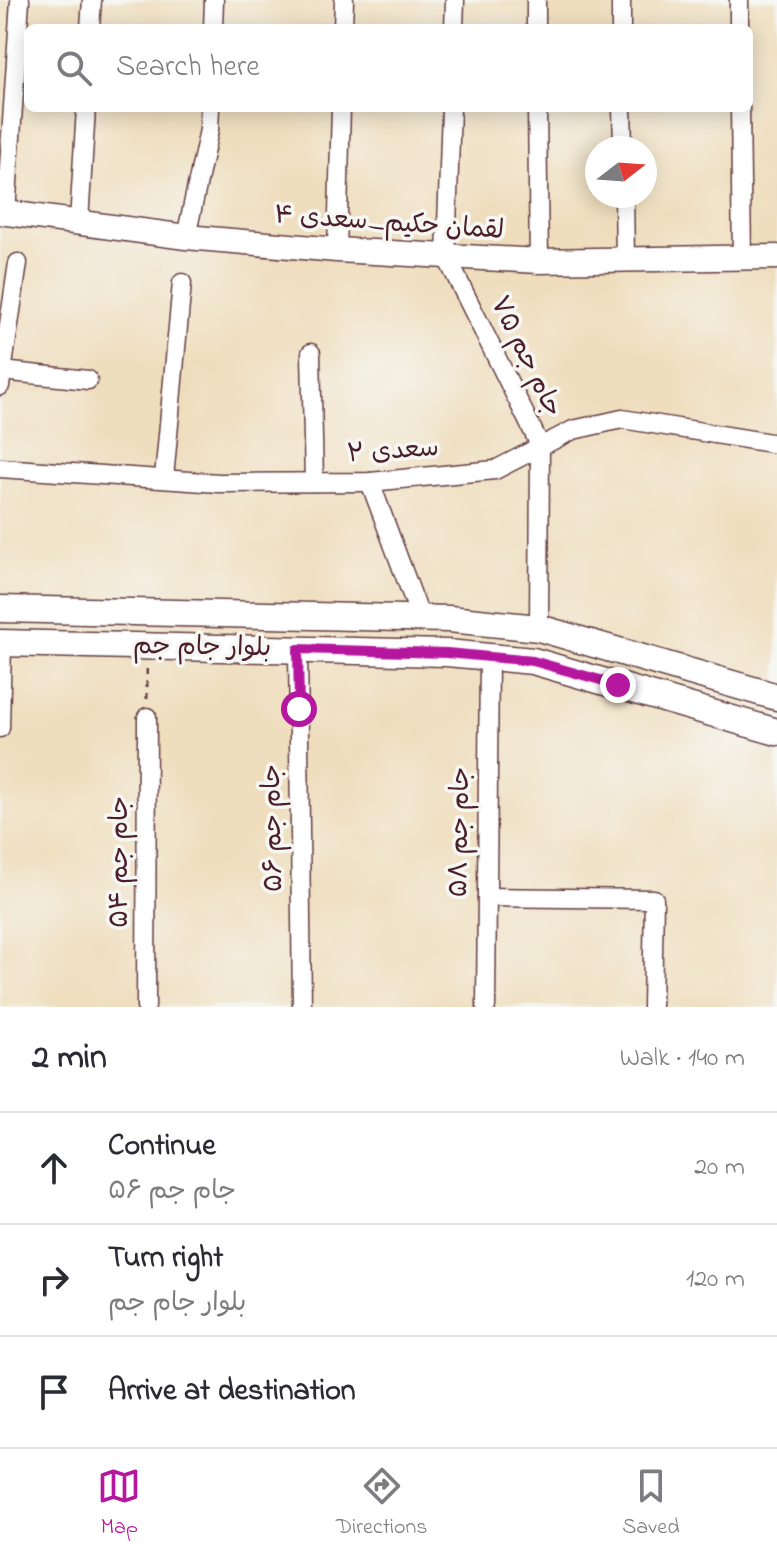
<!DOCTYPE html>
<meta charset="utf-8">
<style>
body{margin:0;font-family:"Indie Flower","Playpen Sans Arabic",sans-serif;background:#f7f7f7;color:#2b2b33}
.compass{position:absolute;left:585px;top:136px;width:72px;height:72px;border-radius:50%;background:#fff;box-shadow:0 4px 20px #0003;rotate:73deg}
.stop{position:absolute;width:24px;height:24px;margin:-18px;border:6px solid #b5179e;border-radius:50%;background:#fff}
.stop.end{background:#b5179e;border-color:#fff;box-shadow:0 2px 8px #0008}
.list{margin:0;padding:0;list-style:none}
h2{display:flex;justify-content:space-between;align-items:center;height:104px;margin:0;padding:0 32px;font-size:34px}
h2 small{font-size:26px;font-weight:400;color:#7c7c81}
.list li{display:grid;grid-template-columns:52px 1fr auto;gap:24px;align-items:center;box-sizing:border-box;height:112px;padding:0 32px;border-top:2px solid #e1e1e2}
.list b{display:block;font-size:30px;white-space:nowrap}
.list p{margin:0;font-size:26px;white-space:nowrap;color:#7c7c81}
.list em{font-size:26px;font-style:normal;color:#7c7c81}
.icon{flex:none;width:44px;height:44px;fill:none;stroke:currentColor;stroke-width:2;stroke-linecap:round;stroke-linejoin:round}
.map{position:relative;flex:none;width:777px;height:1007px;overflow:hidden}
.search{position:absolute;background:#fff;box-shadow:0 4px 20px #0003;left:24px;right:24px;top:24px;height:88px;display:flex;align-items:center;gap:20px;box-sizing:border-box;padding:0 28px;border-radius:12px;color:#7c7c81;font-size:30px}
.sheet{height:440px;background:#fff}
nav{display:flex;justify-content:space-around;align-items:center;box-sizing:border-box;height:112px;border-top:2px solid #e1e1e2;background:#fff;font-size:22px;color:#7c7c81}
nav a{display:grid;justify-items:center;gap:4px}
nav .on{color:#b5179e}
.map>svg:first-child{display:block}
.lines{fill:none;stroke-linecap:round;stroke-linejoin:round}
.minor-casing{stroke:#633c41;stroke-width:21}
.tertiary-casing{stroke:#633c41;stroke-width:27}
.secondary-casing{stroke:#633c41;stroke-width:29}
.path{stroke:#633c41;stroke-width:3;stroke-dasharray:6 6;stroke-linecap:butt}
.minor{stroke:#fff;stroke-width:18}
.tertiary{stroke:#fff;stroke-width:24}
.secondary{stroke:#fff;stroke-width:26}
.route{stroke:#b5179e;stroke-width:10}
.labels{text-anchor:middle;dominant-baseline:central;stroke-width:7;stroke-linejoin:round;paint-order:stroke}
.street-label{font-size:26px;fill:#4a1f2b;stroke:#f6f6f2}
</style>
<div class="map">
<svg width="777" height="1007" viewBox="0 0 777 1007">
<rect width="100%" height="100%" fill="#f6f6f2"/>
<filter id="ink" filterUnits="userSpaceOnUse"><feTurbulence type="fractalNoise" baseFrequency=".0125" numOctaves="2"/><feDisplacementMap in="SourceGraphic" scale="16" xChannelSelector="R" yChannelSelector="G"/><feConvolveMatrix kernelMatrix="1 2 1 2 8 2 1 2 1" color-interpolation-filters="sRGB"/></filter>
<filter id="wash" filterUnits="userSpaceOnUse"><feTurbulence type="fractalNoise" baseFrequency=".006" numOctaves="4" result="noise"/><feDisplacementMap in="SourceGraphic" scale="32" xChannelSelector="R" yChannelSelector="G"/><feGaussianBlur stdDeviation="1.8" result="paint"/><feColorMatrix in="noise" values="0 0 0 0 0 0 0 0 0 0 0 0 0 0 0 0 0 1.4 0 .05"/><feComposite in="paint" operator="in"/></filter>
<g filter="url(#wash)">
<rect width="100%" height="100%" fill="#efdebe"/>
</g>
<g filter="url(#ink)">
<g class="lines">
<defs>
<g id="minor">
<path d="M 536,0 L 536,28"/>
<path d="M 621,0 L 621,28"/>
<path d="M 739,0 L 739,28"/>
<path d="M 90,28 L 92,0"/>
<path d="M 213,28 L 214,0"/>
<path d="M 343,28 L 344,0"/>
<path d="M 454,28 L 455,0"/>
<path d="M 451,108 L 446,256 L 540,445 L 539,628"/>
<path d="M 537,108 L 539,261"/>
<path d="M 622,108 L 623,148"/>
<path d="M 740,108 L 742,257"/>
<path d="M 624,196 L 625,259"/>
<path d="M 6,213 L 20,0"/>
<path d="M 79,222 L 86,108"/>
<path d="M 186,237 L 209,130 L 210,108"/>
<path d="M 337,250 L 341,108"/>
<path d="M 311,353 L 314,482"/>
<path d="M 2,371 L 88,380"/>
<path d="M 0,386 L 18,263"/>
<path d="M 0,468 L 219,483 L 370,482 L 495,470 L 573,430 L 622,419 L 777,444"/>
<path d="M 164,478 L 182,283"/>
<path d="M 370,482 L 421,619"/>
<path d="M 298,649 L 302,1007"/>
<path d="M 0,728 L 2,643"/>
<path d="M 487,897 L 654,899 L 652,1007"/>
<path d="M 146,1007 L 147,717"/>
<path d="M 486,1007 L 489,657"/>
</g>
<path id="tertiary" d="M 0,212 L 186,237 L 337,250 L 539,261 L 777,257"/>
<g id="secondary">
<path d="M 0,609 L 449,619 L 539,628 L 777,697"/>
<path d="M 0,643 L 447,653 L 533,661 L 777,732"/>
</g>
</defs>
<use href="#minor" class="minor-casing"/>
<use href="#tertiary" class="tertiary-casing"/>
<use href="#secondary" class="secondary-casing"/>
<path class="path" d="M 147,699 L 147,667"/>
<use href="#minor" class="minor"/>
<use href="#tertiary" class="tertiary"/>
<use href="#secondary" class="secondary"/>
</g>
</g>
<g class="lines" filter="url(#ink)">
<path class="route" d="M 299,709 L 298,649 L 447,653 L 533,661 L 618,685"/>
</g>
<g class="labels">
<g class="street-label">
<text transform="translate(389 224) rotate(4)">لقمان حکیم_سعدی ۴</text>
<text transform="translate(525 357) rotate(64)">جام جم ۷۵</text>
<text transform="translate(393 452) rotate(-4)">سعدی ۲</text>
<text transform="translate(202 648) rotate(1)">بلوار جام جم</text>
<text transform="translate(274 828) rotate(-91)">جام جم ۵۶</text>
<text transform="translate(461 832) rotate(-89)">جام جم ۵۸</text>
<text transform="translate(121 862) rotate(-90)">جام جم ۵۴</text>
</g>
</g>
</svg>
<svg class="compass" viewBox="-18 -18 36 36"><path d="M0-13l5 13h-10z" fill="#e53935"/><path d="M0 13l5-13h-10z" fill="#7c7c81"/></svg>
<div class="stop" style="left:299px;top:709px"></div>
<div class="stop end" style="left:618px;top:685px"></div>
<div class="search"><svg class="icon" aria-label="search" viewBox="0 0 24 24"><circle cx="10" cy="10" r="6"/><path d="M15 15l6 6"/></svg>Search here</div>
</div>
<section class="sheet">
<h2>2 min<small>Walk · 140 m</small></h2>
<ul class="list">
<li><svg class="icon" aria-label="ahead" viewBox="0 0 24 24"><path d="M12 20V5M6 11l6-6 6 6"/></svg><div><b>Continue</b><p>جام جم ۵۶</p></div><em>20 m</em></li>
<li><svg class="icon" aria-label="right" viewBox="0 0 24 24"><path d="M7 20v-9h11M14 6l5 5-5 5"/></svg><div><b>Turn right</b><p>بلوار جام جم</p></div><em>120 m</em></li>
<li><svg class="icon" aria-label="arrive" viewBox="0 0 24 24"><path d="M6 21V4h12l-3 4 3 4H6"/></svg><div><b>Arrive at destination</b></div></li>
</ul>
</section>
<nav>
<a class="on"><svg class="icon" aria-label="map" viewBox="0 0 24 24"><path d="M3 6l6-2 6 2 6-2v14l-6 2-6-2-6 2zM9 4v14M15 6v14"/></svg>Map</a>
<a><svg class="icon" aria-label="directions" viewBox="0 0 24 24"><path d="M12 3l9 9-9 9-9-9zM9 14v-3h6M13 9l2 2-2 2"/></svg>Directions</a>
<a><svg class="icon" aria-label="saved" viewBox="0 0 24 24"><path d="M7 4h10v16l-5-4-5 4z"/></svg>Saved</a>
</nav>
